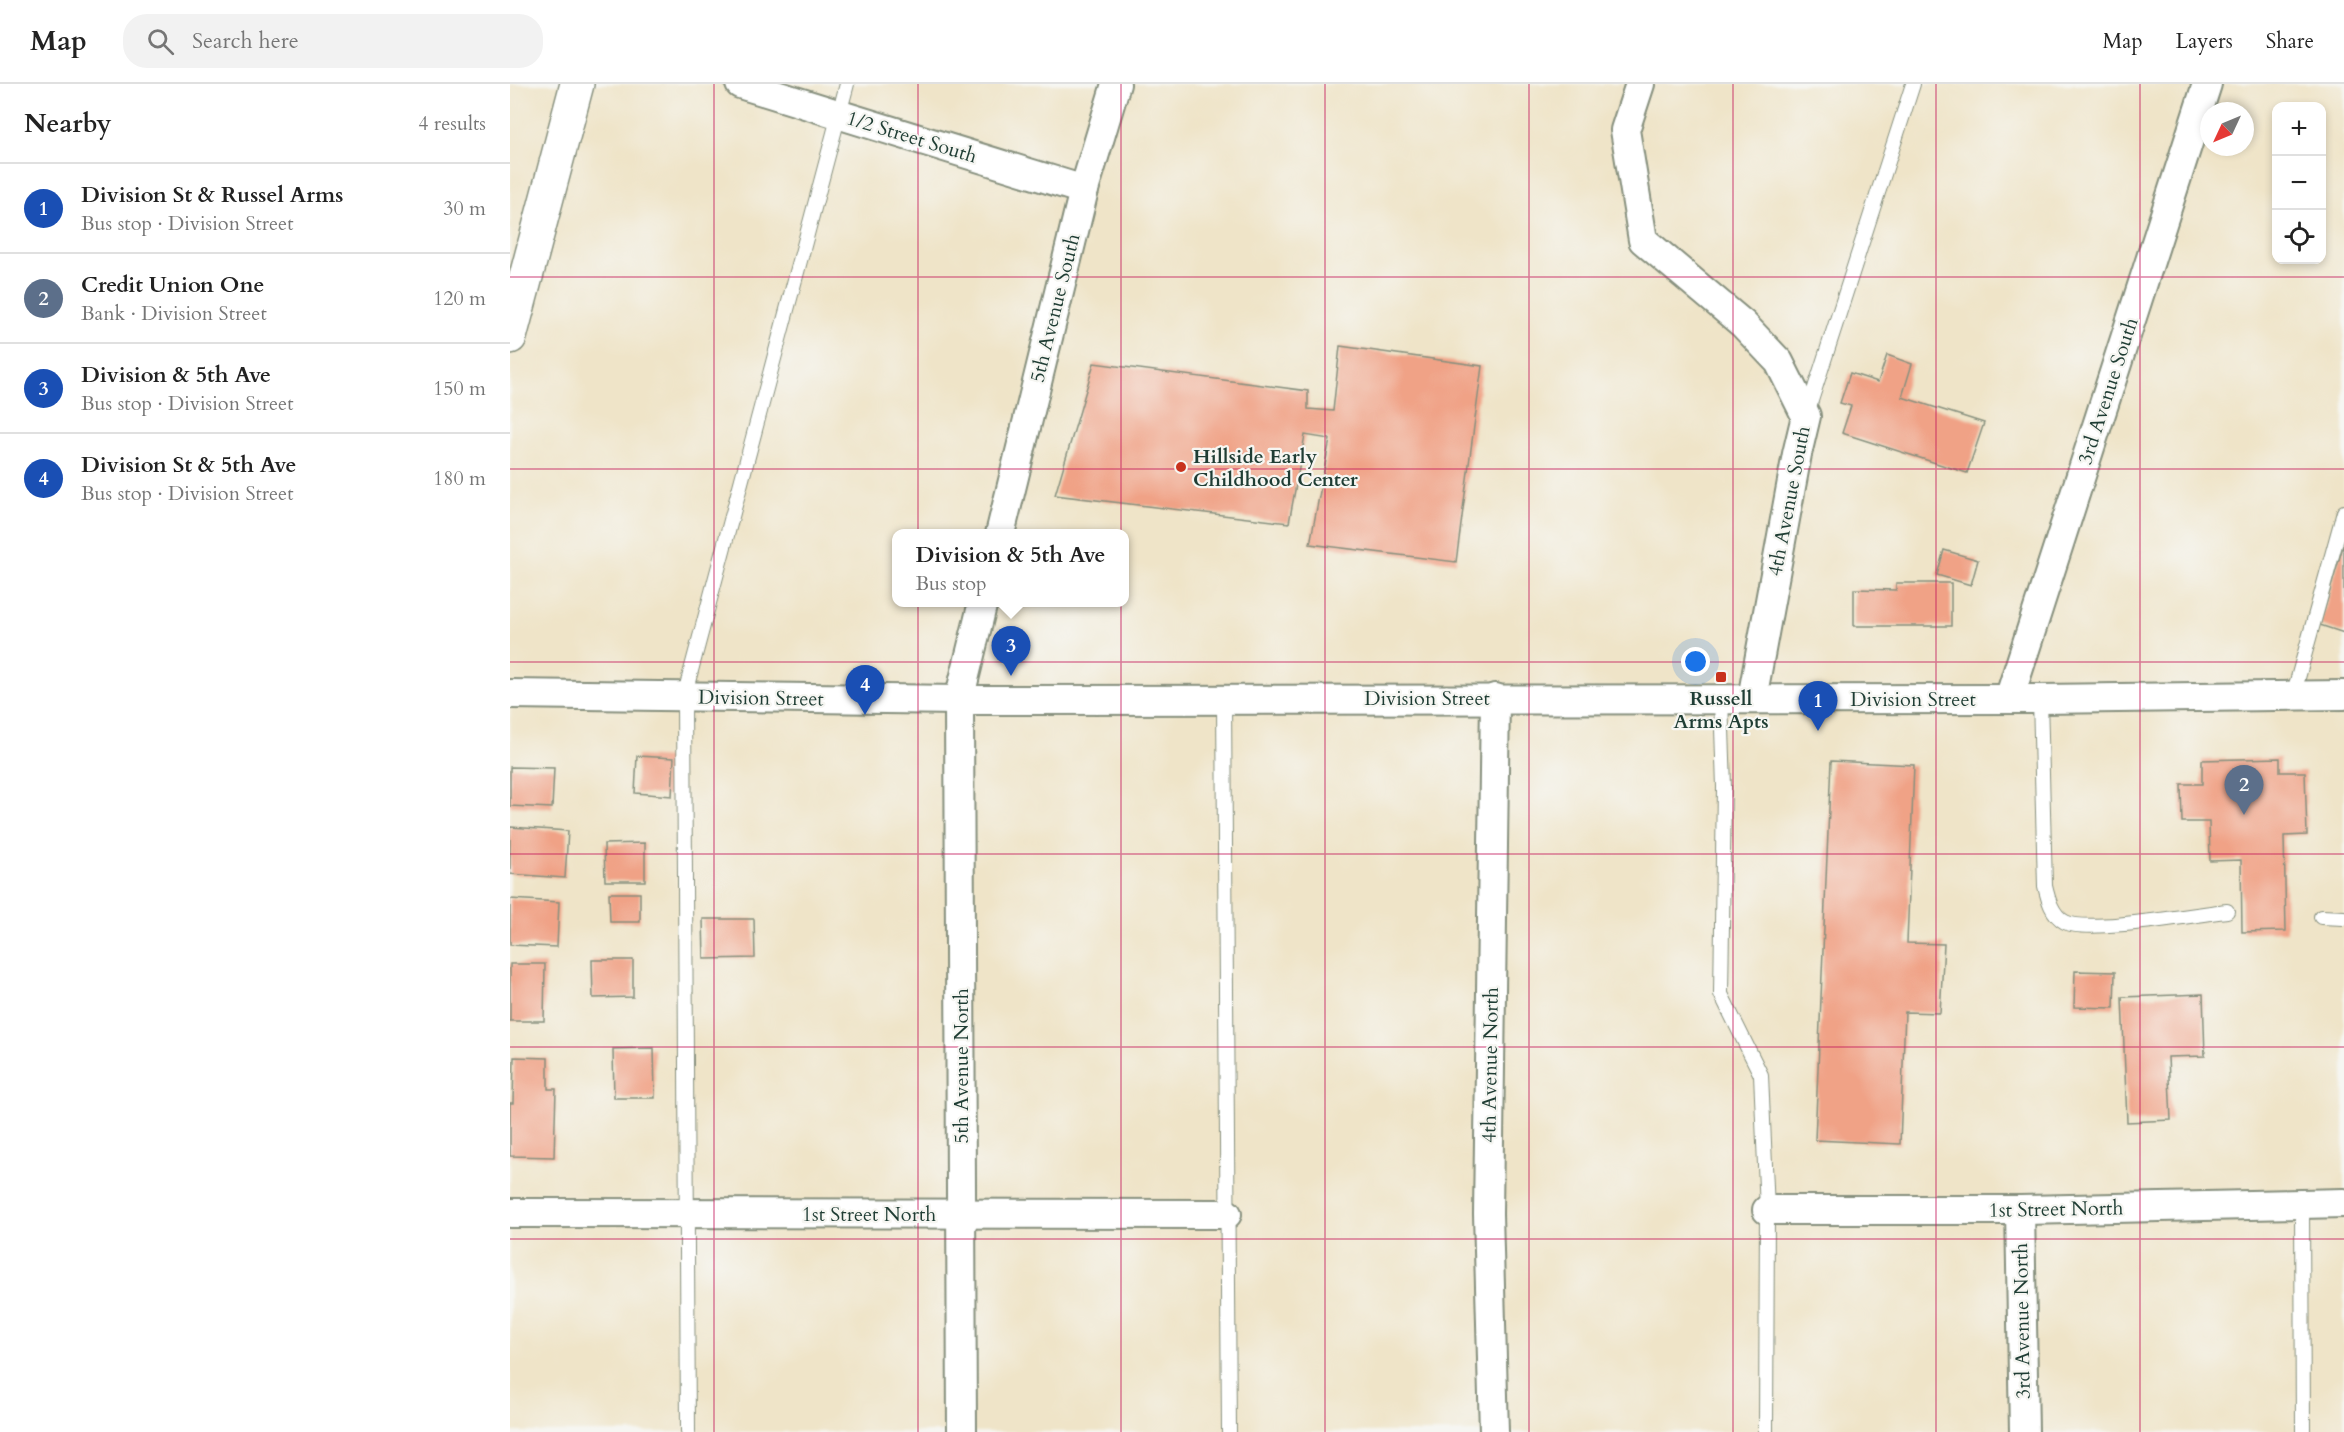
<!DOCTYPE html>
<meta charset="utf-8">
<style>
body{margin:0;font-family:Cardo,serif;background:#f2f2f2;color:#222}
.controls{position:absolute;right:18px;top:18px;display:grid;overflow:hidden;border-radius:12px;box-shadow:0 3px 9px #0003}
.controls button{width:54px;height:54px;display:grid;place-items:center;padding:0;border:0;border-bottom:2px solid #e0e0e0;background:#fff;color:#222;font:30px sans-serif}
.compass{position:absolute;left:1690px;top:18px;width:54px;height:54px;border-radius:50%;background:#fff;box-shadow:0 3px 9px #0003;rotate:226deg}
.you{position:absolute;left:1186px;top:578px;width:21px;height:21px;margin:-15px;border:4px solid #fff;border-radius:50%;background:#1a73e8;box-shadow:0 0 0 9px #1a73e833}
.badge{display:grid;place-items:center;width:39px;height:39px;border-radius:50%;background:#0b8043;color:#fff;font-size:20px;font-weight:700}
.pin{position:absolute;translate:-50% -50px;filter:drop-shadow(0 2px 3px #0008)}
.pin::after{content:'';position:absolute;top:32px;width:21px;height:18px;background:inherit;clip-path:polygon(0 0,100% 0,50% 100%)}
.popup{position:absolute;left:382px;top:445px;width:237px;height:78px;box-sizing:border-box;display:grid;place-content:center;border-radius:12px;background:#fff;filter:drop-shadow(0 2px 4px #0005);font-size:20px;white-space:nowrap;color:#767676}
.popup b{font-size:22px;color:#222}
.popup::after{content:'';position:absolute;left:50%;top:100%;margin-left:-12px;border:12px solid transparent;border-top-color:#fff}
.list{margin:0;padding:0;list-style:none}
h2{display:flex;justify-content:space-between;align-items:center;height:78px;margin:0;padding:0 24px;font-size:26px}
h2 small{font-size:20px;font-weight:400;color:#767676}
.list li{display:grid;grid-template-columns:39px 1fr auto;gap:18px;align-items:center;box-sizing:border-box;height:90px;padding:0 24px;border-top:2px solid #e0e0e0}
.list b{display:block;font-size:22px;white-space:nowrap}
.list p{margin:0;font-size:20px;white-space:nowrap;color:#767676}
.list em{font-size:20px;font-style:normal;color:#767676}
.icon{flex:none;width:33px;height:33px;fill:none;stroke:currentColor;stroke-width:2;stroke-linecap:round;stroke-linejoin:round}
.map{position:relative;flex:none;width:1834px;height:1348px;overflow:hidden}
header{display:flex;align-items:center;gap:36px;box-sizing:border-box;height:84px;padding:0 30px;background:#fff;border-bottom:2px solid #e0e0e0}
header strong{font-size:28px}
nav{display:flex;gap:33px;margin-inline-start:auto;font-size:21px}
.search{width:420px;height:54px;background:#f2f2f2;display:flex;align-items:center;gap:15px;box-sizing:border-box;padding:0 21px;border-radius:24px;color:#767676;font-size:22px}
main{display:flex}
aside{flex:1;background:#fff}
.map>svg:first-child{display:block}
.building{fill:#f0a286}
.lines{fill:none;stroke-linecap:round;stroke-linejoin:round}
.service-casing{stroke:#87907e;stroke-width:16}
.minor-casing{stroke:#87907e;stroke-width:32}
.tertiary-casing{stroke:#87907e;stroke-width:36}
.service{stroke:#fff;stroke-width:14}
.minor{stroke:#fff;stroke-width:28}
.tertiary{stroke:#fff;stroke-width:33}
.grid{fill:none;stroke:#c2185b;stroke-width:1.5;stroke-opacity:0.55}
.poi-dot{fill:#c8321e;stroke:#f6f6f2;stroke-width:2}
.labels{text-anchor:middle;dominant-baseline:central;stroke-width:4.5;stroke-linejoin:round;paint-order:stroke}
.street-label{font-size:20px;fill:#1f3d34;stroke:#f6f6f2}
.poi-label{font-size:20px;font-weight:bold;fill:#1f3d34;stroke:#f6f6f2;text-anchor:start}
</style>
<header>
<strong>Map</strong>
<div class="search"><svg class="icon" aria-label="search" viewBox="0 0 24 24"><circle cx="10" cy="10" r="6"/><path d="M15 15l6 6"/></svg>Search here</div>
<nav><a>Map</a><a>Layers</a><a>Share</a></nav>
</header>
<main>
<aside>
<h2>Nearby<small>4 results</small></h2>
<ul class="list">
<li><span class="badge" style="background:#1a4fb4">1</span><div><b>Division St &amp; Russel Arms</b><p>Bus stop · Division Street</p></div><em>30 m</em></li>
<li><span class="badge" style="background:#5c6f8a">2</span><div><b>Credit Union One</b><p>Bank · Division Street</p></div><em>120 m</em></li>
<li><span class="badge" style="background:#1a4fb4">3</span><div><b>Division &amp; 5th Ave</b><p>Bus stop · Division Street</p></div><em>150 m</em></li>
<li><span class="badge" style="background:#1a4fb4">4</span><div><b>Division St &amp; 5th Ave</b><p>Bus stop · Division Street</p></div><em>180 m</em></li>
</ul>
</aside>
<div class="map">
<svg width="1834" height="1348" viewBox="0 0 1834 1348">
<rect width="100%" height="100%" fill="#f6f6f2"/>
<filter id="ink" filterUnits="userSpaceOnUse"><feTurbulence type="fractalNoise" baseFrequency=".0167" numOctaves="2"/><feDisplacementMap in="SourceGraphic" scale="12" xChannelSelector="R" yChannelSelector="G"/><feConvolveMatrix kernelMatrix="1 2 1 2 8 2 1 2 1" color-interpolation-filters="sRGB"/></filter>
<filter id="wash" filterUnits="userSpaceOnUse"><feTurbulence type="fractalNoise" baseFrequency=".008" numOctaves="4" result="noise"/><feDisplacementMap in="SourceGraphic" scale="24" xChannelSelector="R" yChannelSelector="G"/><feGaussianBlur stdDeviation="1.35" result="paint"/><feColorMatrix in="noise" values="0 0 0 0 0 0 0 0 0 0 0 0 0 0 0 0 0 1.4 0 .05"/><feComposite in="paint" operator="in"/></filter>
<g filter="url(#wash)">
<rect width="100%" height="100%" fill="#efe4c8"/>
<g id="blocks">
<g class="building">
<path d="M 830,262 L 972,282 L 946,478 L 800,460 L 820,355 L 795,351 L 779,439 L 545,411 L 584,279 L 798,307 L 798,325 L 823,327 Z"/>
<path d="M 1377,271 L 1402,280 L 1392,313 L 1474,339 L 1457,389 L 1332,349 L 1341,322 L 1330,319 L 1340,289 L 1368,298 Z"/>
<path d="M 1833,462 L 1834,463 L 1834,549 L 1810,541 Z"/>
<path d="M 1434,466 L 1468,476 L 1461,501 L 1427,491 Z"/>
<path d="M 1386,499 L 1441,499 L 1441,542 L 1344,542 L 1344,505 L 1386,506 Z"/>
<path d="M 127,672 L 164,674 L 162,712 L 125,709 Z"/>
<path d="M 1770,674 L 1770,688 L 1795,688 L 1797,751 L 1774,752 L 1776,847 L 1732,848 L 1731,776 L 1700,777 L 1699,738 L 1672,738 L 1671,700 L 1692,700 L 1692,676 Z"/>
<path d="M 1321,677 L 1404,681 L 1397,859 L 1434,860 L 1430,929 L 1395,928 L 1390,1060 L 1305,1056 Z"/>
<path d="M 0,683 L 44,684 L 42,724 L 0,722 Z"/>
<path d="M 0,743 L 58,747 L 55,794 L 0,790 Z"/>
<path d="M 135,759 L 135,797 L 95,797 L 94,760 Z"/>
<path d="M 99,809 L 130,809 L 130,838 L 100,838 Z"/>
<path d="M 0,815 L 49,818 L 47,863 L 0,861 Z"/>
<path d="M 193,835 L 244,835 L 245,874 L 194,875 Z"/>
<path d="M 82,876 L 123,876 L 123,913 L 83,914 Z"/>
<path d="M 0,880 L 35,880 L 34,937 L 0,937 Z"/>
<path d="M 1565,887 L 1605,888 L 1604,924 L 1564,923 Z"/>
<path d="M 1693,910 L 1695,972 L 1658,973 L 1661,1036 L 1617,1038 L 1612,913 Z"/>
<path d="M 144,964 L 145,1014 L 104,1014 L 103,965 Z"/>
<path d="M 4,973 L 38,974 L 38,1005 L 46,1005 L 44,1073 L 0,1072 L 0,1019 L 3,1019 Z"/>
</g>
</g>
</g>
<g filter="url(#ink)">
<use href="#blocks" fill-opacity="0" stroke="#87907e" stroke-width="1.5"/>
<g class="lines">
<defs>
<g id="service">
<path d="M 1297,329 L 1403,0"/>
<path d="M 1783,612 L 1834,428"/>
<path d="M 714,615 L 719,1348"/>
<path d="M 1211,615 L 1214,703 L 1211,910 L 1251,991 L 1257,1126 L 1256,1348"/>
<path d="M 1530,615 L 1535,802 C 1538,815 1542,831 1555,838 C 1577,850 1687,830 1717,827"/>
<path d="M 1811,833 L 1834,834"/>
<path d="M 1792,1120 L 1793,1348"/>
<path d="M 178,1348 L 174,613 L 337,0"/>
</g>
<g id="minor">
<path d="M 230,0 L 574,106"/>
<path d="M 1130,0 L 1115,46 L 1133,156 L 1233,240 L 1269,278 L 1296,332 L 1287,370 L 1242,615"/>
<path d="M 490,450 L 574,106 L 606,0"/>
<path d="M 0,610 L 449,616 L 1530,615 L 1834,611"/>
<path d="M 1499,615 L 1697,0"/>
<path d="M 1257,1126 L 1510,1126 L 1834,1119"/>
<path d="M 1510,1126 L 1514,1348"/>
<path d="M 0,1129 L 717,1130"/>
<path d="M 452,1348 L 449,616 L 473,518"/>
<path d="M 984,1348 L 978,1130 L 985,614"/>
</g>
<path id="tertiary" d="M 0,253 L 67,0"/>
</defs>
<use href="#service" class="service-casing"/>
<use href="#minor" class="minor-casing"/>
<use href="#tertiary" class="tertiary-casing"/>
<use href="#service" class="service"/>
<use href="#minor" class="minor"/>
<use href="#tertiary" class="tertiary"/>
</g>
</g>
<path class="grid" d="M 204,0 L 204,1348M 408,0 L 408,1348M 611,0 L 611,1348M 815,0 L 815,1348M 1019,0 L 1019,1348M 1223,0 L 1223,1348M 1426,0 L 1426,1348M 1630,0 L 1630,1348M 0,193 L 1834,193M 0,385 L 1834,385M 0,578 L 1834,578M 0,770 L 1834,770M 0,963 L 1834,963M 0,1155 L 1834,1155"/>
<g class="poi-dot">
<circle cx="671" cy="383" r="6"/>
<rect x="1205" y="587" width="12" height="12" rx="3"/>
</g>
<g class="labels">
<g class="street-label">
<text transform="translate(402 53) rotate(17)">1/2 Street South</text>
<text transform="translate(545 224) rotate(-76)">5th Avenue South</text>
<text transform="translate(1598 307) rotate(-72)">3rd Avenue South</text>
<text transform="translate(1279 417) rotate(-79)">4th Avenue South</text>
<text transform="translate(251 614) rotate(1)">Division Street</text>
<text x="917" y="614">Division Street</text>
<text x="1403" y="615">Division Street</text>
<text transform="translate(980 981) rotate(-89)">4th Avenue North</text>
<text transform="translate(451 982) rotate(-90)">5th Avenue North</text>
<text transform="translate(1546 1125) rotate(-1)">1st Street North</text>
<text x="359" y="1130">1st Street North</text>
<text transform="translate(1512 1237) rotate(-91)">3rd Avenue North</text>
</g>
<g class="poi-label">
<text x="683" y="372">Hillside Early<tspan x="683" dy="23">Childhood Center</tspan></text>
<text x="1211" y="614" text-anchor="middle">Russell<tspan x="1211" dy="23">Arms Apts</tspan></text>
</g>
</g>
</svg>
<div class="controls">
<button>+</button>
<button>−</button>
<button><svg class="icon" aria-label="locate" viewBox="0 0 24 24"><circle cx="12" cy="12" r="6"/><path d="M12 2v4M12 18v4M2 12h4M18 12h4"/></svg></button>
</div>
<svg class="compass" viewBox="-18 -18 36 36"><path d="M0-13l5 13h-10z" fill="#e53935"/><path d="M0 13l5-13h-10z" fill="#767676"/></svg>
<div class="you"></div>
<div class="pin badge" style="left:1308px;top:647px;background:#1a4fb4">1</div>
<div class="pin badge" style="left:1734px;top:731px;background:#5c6f8a">2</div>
<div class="pin badge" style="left:501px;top:592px;background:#1a4fb4">3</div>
<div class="popup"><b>Division &amp; 5th Ave</b>Bus stop</div>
<div class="pin badge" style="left:355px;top:631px;background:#1a4fb4">4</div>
</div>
</main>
